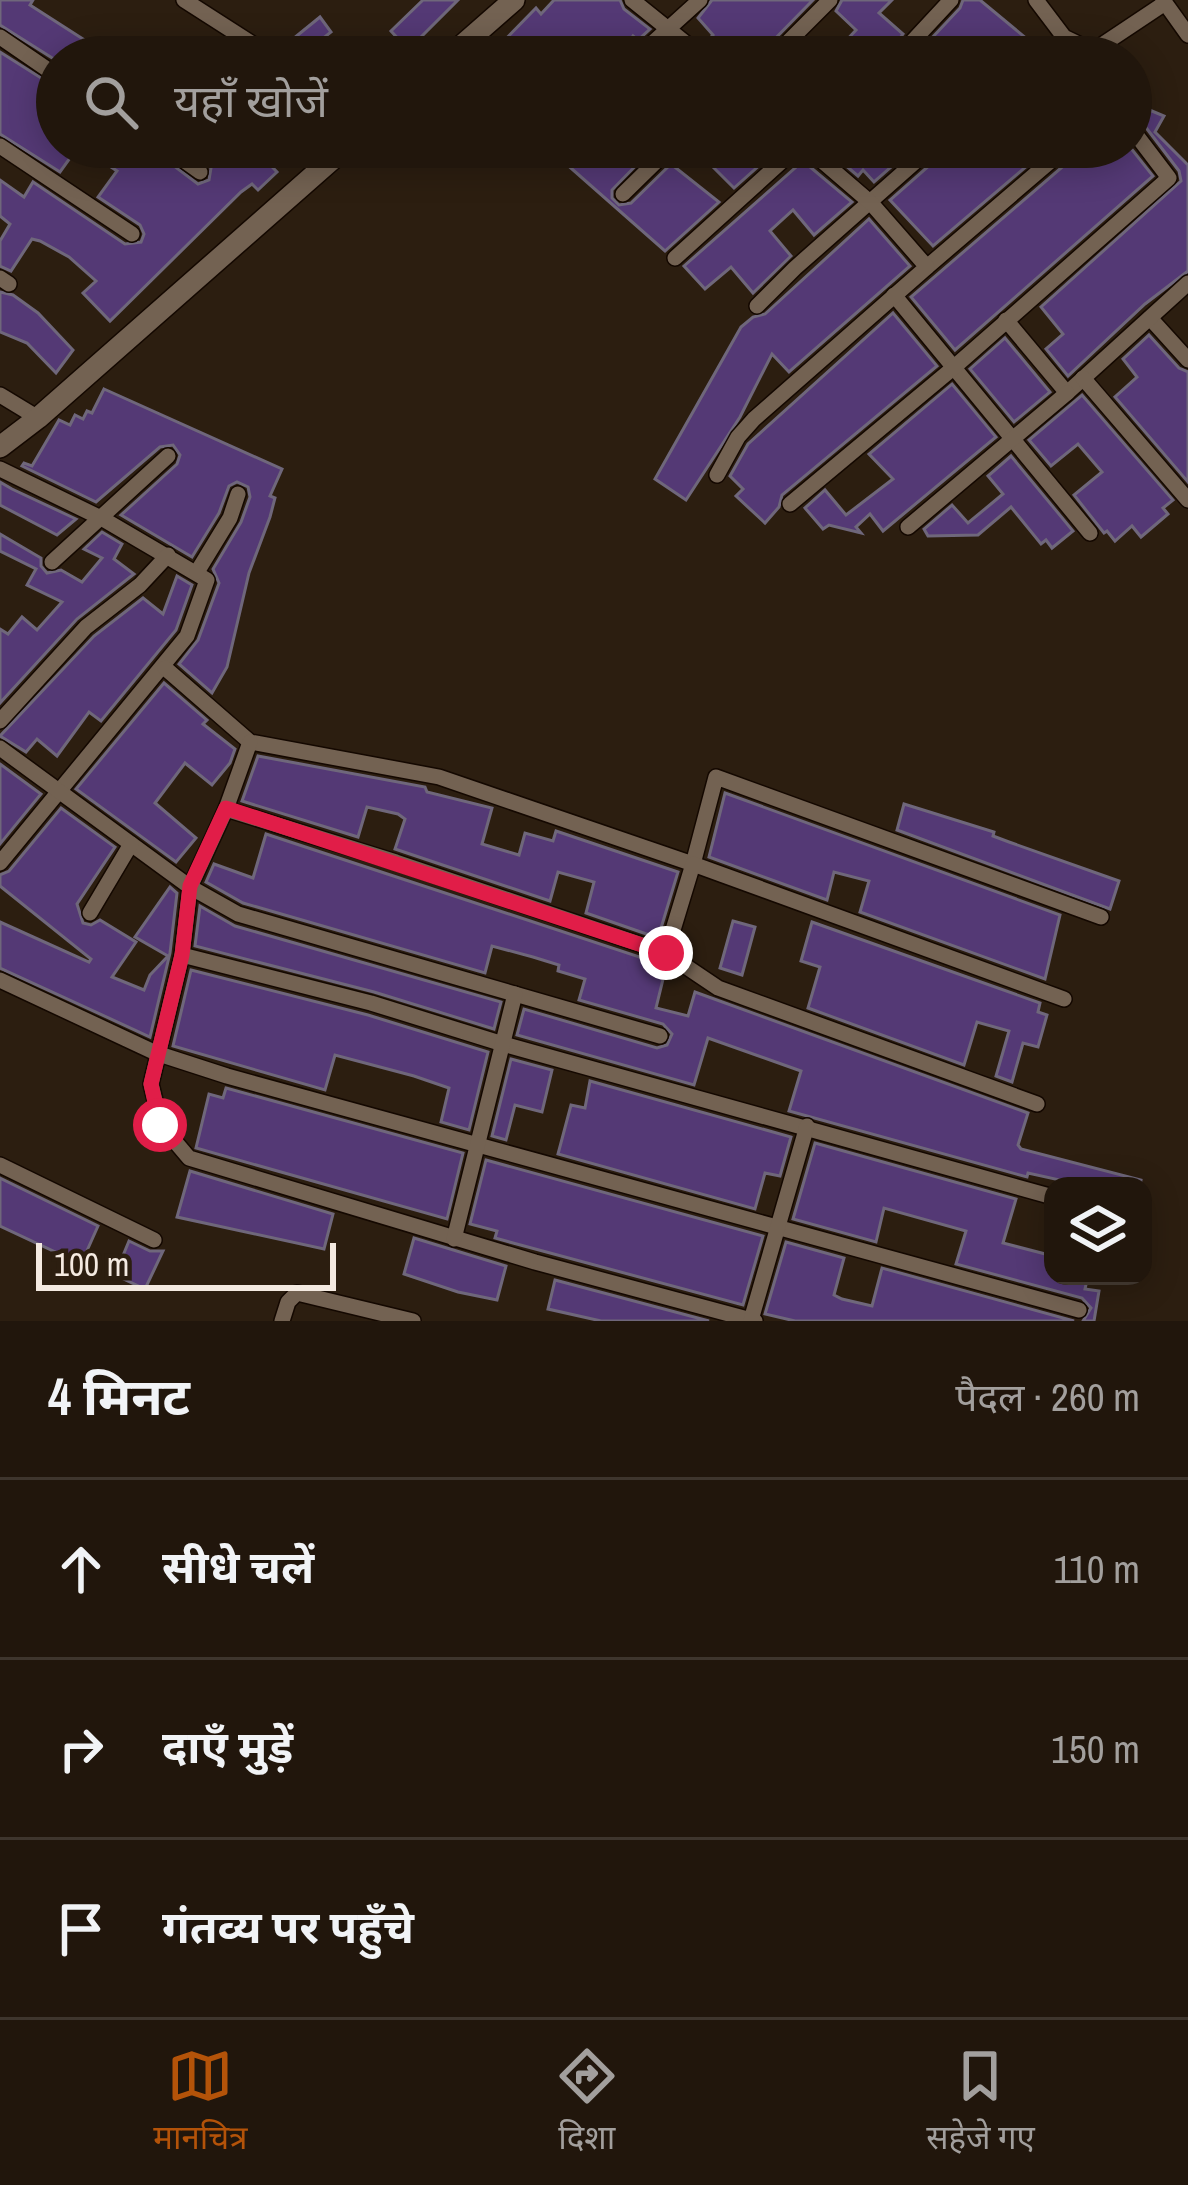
<!DOCTYPE html>
<html lang="hi">
<meta charset="utf-8">
<style>
body{margin:0;font-family:"Archivo Narrow","Noto Sans Devanagari",sans-serif;background:#291f15;color:#f1f3f6}
.controls{position:absolute;right:36px;bottom:36px;display:grid;overflow:hidden;border-radius:24px;box-shadow:0 6px 30px #0003}
.controls button{width:108px;height:108px;display:grid;place-items:center;padding:0;border:0;border-bottom:3px solid #3e352d;background:#21160c;color:#f1f3f6;font:60px sans-serif}
.scale{position:absolute;left:36px;bottom:30px;width:300px;box-sizing:border-box;padding-left:12px;border:6px solid #f4eae1;border-top:0;font-size:33px;line-height:42px;white-space:nowrap;color:#f4eae1;-webkit-text-stroke:9px #2c1e10;paint-order:stroke}
.stop{position:absolute;width:36px;height:36px;margin:-27px;border:9px solid #e11d48;border-radius:50%;background:#fff}
.stop.end{background:#e11d48;border-color:#fff;box-shadow:0 3px 12px #0008}
.list{margin:0;padding:0;list-style:none}
h2{display:flex;justify-content:space-between;align-items:center;height:156px;margin:0;padding:0 48px;font-size:51px}
h2 small{font-size:39px;font-weight:400;color:#a29f9d}
.list li{display:grid;grid-template-columns:78px 1fr auto;gap:36px;align-items:center;box-sizing:border-box;height:180px;padding:0 48px;border-top:3px solid #3e352d}
.list b{display:block;font-size:45px;white-space:nowrap}
.list em{font-size:39px;font-style:normal;color:#a29f9d}
.icon{flex:none;width:66px;height:66px;fill:none;stroke:currentColor;stroke-width:2;stroke-linecap:round;stroke-linejoin:round}
.map{position:relative;flex:none;width:1188px;height:1321px;overflow:hidden}
.search{position:absolute;background:#21160c;box-shadow:0 6px 30px #0003;left:36px;right:36px;top:36px;height:132px;display:flex;align-items:center;gap:30px;box-sizing:border-box;padding:0 42px;border-radius:66px;color:#a29f9d;font-size:45px}
.sheet{height:696px;background:#21160c}
nav{display:flex;justify-content:space-around;align-items:center;box-sizing:border-box;height:168px;border-top:3px solid #3e352d;background:#21160c;font-size:33px;color:#a29f9d}
nav a{display:grid;justify-items:center;gap:6px}
nav .on{color:#b45309}
.map>svg:first-child{display:block}
.building{fill:#543975;stroke:#6f677b;stroke-width:3}
.lines{fill:none;stroke-linecap:round;stroke-linejoin:round}
.minor-casing{stroke:#140800;stroke-width:18}
.tertiary-casing{stroke:#140800;stroke-width:24}
.minor{stroke:#736252;stroke-width:15}
.tertiary{stroke:#736252;stroke-width:21}
.route{stroke:#e11d48;stroke-width:15}
</style>
<div class="map">
<svg width="1188" height="1321" viewBox="0 0 1188 1321">
<rect width="100%" height="100%" fill="#2c1e10"/>
<g class="building">
<path d="M 0,0 L 33,0 L 30,5 L 111,57 L 57,57 L 57,61 L 0,25 Z"/>
<path d="M 423,0 L 458,0 L 417,41 L 423,47 L 413,57 L 387,57 L 402,43 L 391,31 Z"/>
<path d="M 554,0 L 620,0 L 624,9 L 650,29 L 638,40 L 633,36 L 618,57 L 488,57 L 536,8 L 541,14 Z"/>
<path d="M 712,0 L 813,0 L 765,49 L 761,57 L 715,57 L 705,43 L 713,35 L 698,18 Z"/>
<path d="M 842,0 L 892,0 L 879,13 L 903,34 L 886,57 L 831,57 L 856,30 L 836,11 Z"/>
<path d="M 963,0 L 980,0 L 1027,39 L 1014,57 L 914,57 L 960,8 Z"/>
<path d="M 320,17 L 331,32 L 300,57 L 291,57 L 283,47 Z"/>
<path d="M 0,52 L 57,88 L 57,147 L 78,147 L 60,172 L 0,134 Z"/>
<path d="M 1140,106 L 1164,116 L 1155,132 L 1188,165 L 1188,271 L 1145,304 L 1068,376 L 1046,349 L 1063,334 L 1041,307 L 1181,181 L 1179,171 L 1141,121 L 1131,116 L 1131,112 L 1137,115 Z"/>
<path d="M 81,147 L 149,147 L 198,184 L 209,180 L 211,168 L 186,147 L 253,147 L 277,172 L 258,190 L 252,184 L 241,192 L 110,321 L 83,293 L 96,281 L 69,257 L 40,241 L 32,239 L 11,271 L 0,266 L 0,241 L 10,224 L 0,216 L 0,180 L 24,197 L 33,182 L 125,244 L 141,242 L 144,234 L 140,225 L 98,197 L 117,171 Z"/>
<path d="M 547,147 L 652,149 L 612,190 L 612,198 L 619,205 L 631,203 L 671,164 L 719,202 L 665,251 Z"/>
<path d="M 693,147 L 780,147 L 734,188 Z"/>
<path d="M 824,147 L 914,147 L 874,182 L 863,170 L 858,176 Z"/>
<path d="M 944,147 L 1049,147 L 933,246 L 890,200 L 940,156 Z"/>
<path d="M 1079,147 L 1130,147 L 1153,176 L 955,350 L 911,297 L 1075,156 Z"/>
<path d="M 803,161 L 852,202 L 814,235 L 793,210 L 770,231 L 791,256 L 753,293 L 731,267 L 705,289 L 684,266 Z"/>
<path d="M 869,219 L 910,266 L 789,372 L 772,354 L 740,417 L 686,500 L 655,479 L 741,327 L 753,317 L 765,314 Z"/>
<path d="M 0,292 L 13,295 L 38,313 L 73,350 L 56,373 L 27,343 L 0,332 Z"/>
<path d="M 893,313 L 937,366 L 782,495 L 779,507 L 765,523 L 736,496 L 743,489 L 730,476 L 748,444 Z"/>
<path d="M 1149,335 L 1179,368 L 1188,372 L 1188,482 L 1115,397 L 1137,377 L 1123,359 Z"/>
<path d="M 1005,338 L 1050,392 L 1014,422 L 970,369 Z"/>
<path d="M 952,384 L 996,437 L 883,531 L 870,514 L 856,527 L 861,533 L 829,525 L 823,529 L 805,508 L 825,490 L 846,515 L 893,479 L 869,454 Z"/>
<path d="M 104,389 L 282,469 L 270,496 L 275,498 L 270,517 L 249,573 L 227,667 L 212,693 L 179,664 L 198,640 L 219,583 L 213,569 L 241,522 L 250,497 L 248,487 L 237,482 L 229,486 L 219,513 L 192,557 L 121,515 L 177,464 L 180,455 L 173,445 L 160,447 L 96,502 L 22,466 L 24,463 L 32,466 L 59,420 L 70,425 L 75,415 L 83,419 L 87,411 L 92,413 Z"/>
<path d="M 1082,395 L 1173,500 L 1163,508 L 1168,514 L 1141,537 L 1132,526 L 1115,541 L 1107,531 L 1104,533 L 1074,495 L 1102,472 L 1078,444 L 1051,466 L 1029,440 Z"/>
<path d="M 1011,456 L 1073,531 L 1052,548 L 1046,540 L 1041,544 L 1011,507 L 978,535 L 928,536 L 924,529 L 952,505 L 968,523 L 1003,494 L 988,476 Z"/>
<path d="M 0,482 L 12,489 L 76,519 L 57,535 L 0,505 Z"/>
<path d="M 102,532 L 122,544 L 114,559 L 134,574 L 77,619 L 0,703 L 0,629 L 8,634 L 22,617 L 37,630 L 62,602 L 27,585 L 36,569 L 0,551 L 0,534 L 41,558 L 41,566 L 47,573 L 61,570 L 82,582 L 102,558 L 84,549 Z"/>
<path d="M 177,576 L 192,585 L 176,630 L 101,721 L 89,712 L 57,756 L 37,739 L 26,752 L 0,736 L 94,636 L 143,598 L 163,614 Z"/>
<path d="M 164,683 L 207,720 L 203,724 L 235,749 L 230,763 L 212,785 L 185,763 L 155,803 L 196,838 L 176,862 L 76,789 Z"/>
<path d="M 258,756 L 425,787 L 427,792 L 492,808 L 482,844 L 519,855 L 525,833 L 553,841 L 556,831 L 678,872 L 658,938 L 586,913 L 594,882 L 558,872 L 550,901 L 395,849 L 405,819 L 398,814 L 367,807 L 358,837 L 242,801 Z"/>
<path d="M 0,764 L 41,794 L 0,844 Z"/>
<path d="M 725,793 L 1060,915 L 1045,979 L 860,912 L 869,881 L 834,872 L 827,900 L 709,857 Z"/>
<path d="M 904,804 L 994,832 L 993,836 L 1009,842 L 1119,881 L 1110,909 L 897,830 Z"/>
<path d="M 61,808 L 115,847 L 77,904 L 83,923 L 91,925 L 100,920 L 136,942 L 112,977 L 144,990 L 150,975 L 168,956 L 135,937 L 170,887 L 177,893 L 170,953 L 150,1037 L 0,968 L 0,922 L 89,962 L 91,959 L 0,886 L 0,875 L 9,871 Z"/>
<path d="M 266,834 L 661,964 L 666,967 L 656,1008 L 688,1016 L 695,992 L 1028,1113 L 1018,1145 L 1021,1149 L 1141,1180 L 1140,1186 L 1058,1186 L 1060,1180 L 1028,1173 L 1027,1177 L 789,1111 L 801,1071 L 708,1038 L 694,1085 L 517,1035 L 524,1009 L 657,1048 L 667,1045 L 672,1034 L 663,1024 L 579,1000 L 585,979 L 558,971 L 559,965 L 533,957 L 492,946 L 485,973 L 243,903 L 206,882 L 214,864 L 253,878 Z"/>
<path d="M 200,906 L 235,926 L 501,1002 L 494,1029 L 374,992 L 195,946 Z"/>
<path d="M 733,921 L 755,927 L 742,975 L 720,968 Z"/>
<path d="M 812,922 L 1040,1003 L 1038,1012 L 1047,1015 L 1038,1047 L 1023,1043 L 1012,1082 L 996,1076 L 1009,1031 L 977,1022 L 964,1065 L 808,1008 L 820,967 L 801,961 Z"/>
<path d="M 191,970 L 368,1015 L 488,1052 L 469,1130 L 441,1122 L 449,1088 L 414,1076 L 335,1055 L 325,1090 L 173,1046 Z"/>
<path d="M 511,1059 L 552,1070 L 542,1112 L 515,1105 L 506,1140 L 492,1136 Z"/>
<path d="M 590,1081 L 791,1137 L 780,1176 L 765,1173 L 755,1209 L 558,1154 L 571,1105 L 585,1108 Z"/>
<path d="M 226,1088 L 463,1153 L 447,1219 L 196,1148 L 209,1094 L 223,1098 Z"/>
<path d="M 815,1143 L 1016,1199 L 1003,1243 L 1053,1256 L 1053,1276 L 1088,1276 L 1085,1289 L 1099,1291 L 1094,1321 L 1083,1321 L 1091,1308 L 1082,1298 L 956,1264 L 966,1231 L 884,1208 L 876,1242 L 793,1219 Z"/>
<path d="M 486,1160 L 763,1236 L 743,1305 L 513,1243 L 495,1238 L 497,1231 L 470,1224 Z"/>
<path d="M 190,1171 L 333,1214 L 324,1249 L 177,1217 Z"/>
<path d="M 0,1178 L 98,1226 L 81,1264 L 0,1226 Z"/>
<path d="M 414,1238 L 506,1266 L 497,1300 L 458,1292 L 404,1274 Z"/>
<path d="M 129,1241 L 150,1251 L 163,1251 L 145,1289 L 115,1275 Z"/>
<path d="M 786,1242 L 844,1258 L 834,1295 L 842,1299 L 872,1306 L 882,1268 L 1074,1321 L 795,1321 L 765,1314 Z"/>
<path d="M 555,1280 L 709,1321 L 601,1321 L 548,1309 Z"/>
</g>
<g class="lines">
<defs>
<g id="minor">
<path d="M 184,0 L 273,57"/>
<path d="M 632,0 L 703,57"/>
<path d="M 1036,0 L 1064,37 L 1093,51 L 1165,3"/>
<path d="M 1163,0 L 1188,35"/>
<path d="M 0,37 L 57,76"/>
<path d="M 637,57 L 700,0"/>
<path d="M 773,57 L 830,0"/>
<path d="M 898,57 L 951,0"/>
<path d="M 1026,57 L 1038,45"/>
<path d="M 0,146 L 132,234"/>
<path d="M 165,147 L 200,172"/>
<path d="M 623,194 L 671,147"/>
<path d="M 675,258 L 792,152 L 806,147"/>
<path d="M 927,267 L 1067,147"/>
<path d="M 0,278 L 9,284"/>
<path d="M 894,295 L 1090,533"/>
<path d="M 757,306 L 795,268 L 932,147"/>
<path d="M 1150,318 L 1188,360"/>
<path d="M 1006,320 L 1067,393 L 1188,283"/>
<path d="M 1083,378 L 1188,500"/>
<path d="M 0,395 L 38,418"/>
<path d="M 0,469 L 103,519 L 207,580 L 187,636 L 0,863"/>
<path d="M 717,475 L 738,437 L 754,419 L 927,267 L 871,203 L 806,147"/>
<path d="M 790,504 L 952,369 L 1169,178 L 1131,128"/>
<path d="M 908,527 L 1067,393"/>
<path d="M 52,562 L 168,456"/>
<path d="M 197,572 L 230,518 L 238,494"/>
<path d="M 165,668 L 250,742 L 439,777 L 693,864 L 716,777 L 1101,917"/>
<path d="M 0,721 L 86,627 L 140,585 L 168,555"/>
<path d="M 250,742 L 226,809 L 190,887 L 182,955 L 151,1084 L 161,1125 L 189,1158 L 535,1262 L 755,1321"/>
<path d="M 0,748 L 190,887 L 238,914 L 660,1036"/>
<path d="M 226,809 L 396,862 L 666,953"/>
<path d="M 90,913 L 131,844"/>
<path d="M 182,955 L 371,1003 L 503,1044 L 1053,1197"/>
<path d="M 0,980 L 156,1053 L 227,1076 L 1079,1310"/>
<path d="M 1037,1104 L 718,988 L 666,953 L 693,864 L 1064,999"/>
<path d="M 0,1165 L 154,1240"/>
<path d="M 454,1239 L 515,994"/>
<path d="M 751,1320 L 807,1126"/>
<path d="M 282,1321 L 288,1302 L 297,1293 L 413,1321"/>
</g>
<g id="tertiary">
<path d="M 449,57 L 514,0"/>
<path d="M 0,447 L 38,418 L 346,147"/>
</g>
</defs>
<use href="#minor" class="minor-casing"/>
<use href="#tertiary" class="tertiary-casing"/>
<use href="#minor" class="minor"/>
<use href="#tertiary" class="tertiary"/>
</g>
<g class="lines">
<path class="route" d="M 160,1125 L 151,1084 L 182,955 L 190,886 L 226,808 L 666,953"/>
</g>
</svg>
<div class="controls">
<button><svg class="icon" aria-label="layers" viewBox="0 0 24 24"><path d="M12 4l9 5-9 5-9-5zM3 14l9 5 9-5"/></svg></button>
</div>
<div class="scale">100 m</div>
<div class="stop" style="left:160px;top:1125px"></div>
<div class="stop end" style="left:666px;top:953px"></div>
<div class="search"><svg class="icon" aria-label="search" viewBox="0 0 24 24"><circle cx="10" cy="10" r="6"/><path d="M15 15l6 6"/></svg>यहाँ खोजें</div>
</div>
<section class="sheet">
<h2>4 मिनट<small>पैदल · 260 m</small></h2>
<ul class="list">
<li><svg class="icon" aria-label="ahead" viewBox="0 0 24 24"><path d="M12 20V5M6 11l6-6 6 6"/></svg><div><b>सीधे चलें</b></div><em>110 m</em></li>
<li><svg class="icon" aria-label="right" viewBox="0 0 24 24"><path d="M7 20v-9h11M14 6l5 5-5 5"/></svg><div><b>दाएँ मुड़ें</b></div><em>150 m</em></li>
<li><svg class="icon" aria-label="arrive" viewBox="0 0 24 24"><path d="M6 21V4h12l-3 4 3 4H6"/></svg><div><b>गंतव्य पर पहुँचे</b></div></li>
</ul>
</section>
<nav>
<a class="on"><svg class="icon" aria-label="map" viewBox="0 0 24 24"><path d="M3 6l6-2 6 2 6-2v14l-6 2-6-2-6 2zM9 4v14M15 6v14"/></svg>मानचित्र</a>
<a><svg class="icon" aria-label="directions" viewBox="0 0 24 24"><path d="M12 3l9 9-9 9-9-9zM9 14v-3h6M13 9l2 2-2 2"/></svg>दिशा</a>
<a><svg class="icon" aria-label="saved" viewBox="0 0 24 24"><path d="M7 4h10v16l-5-4-5 4z"/></svg>सहेजे गए</a>
</nav>
